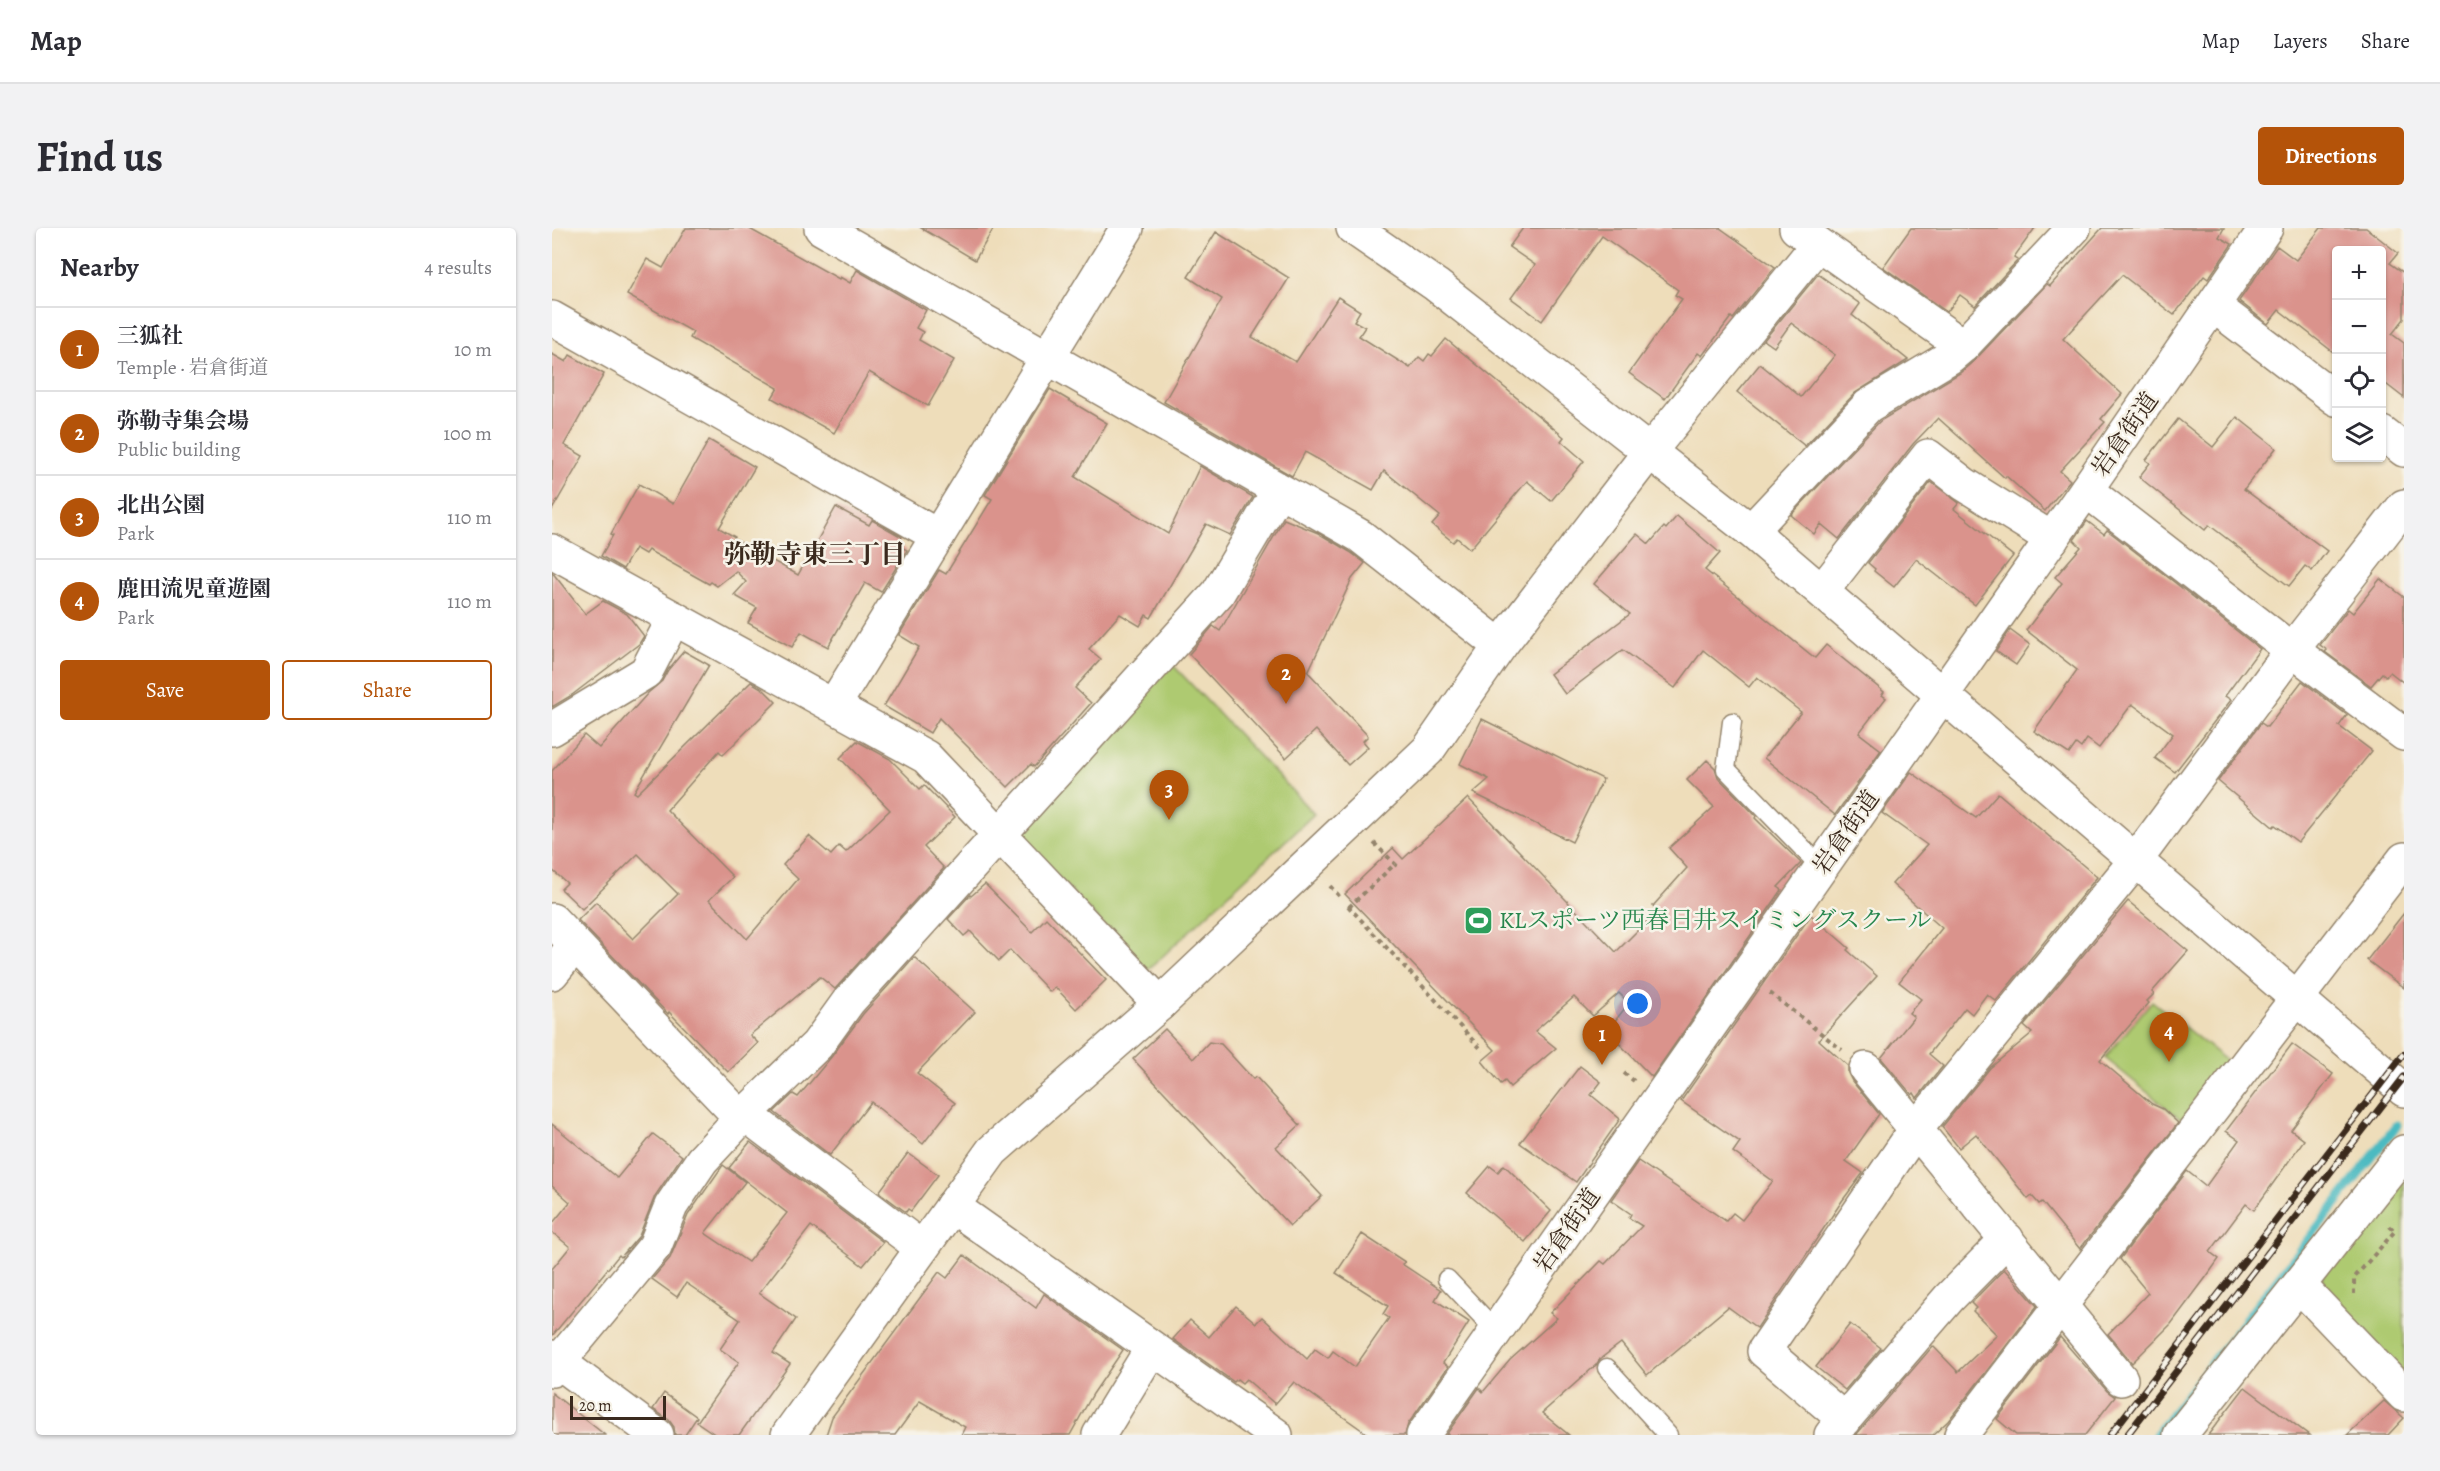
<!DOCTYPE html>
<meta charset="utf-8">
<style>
body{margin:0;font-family:Alegreya,"Noto Serif JP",serif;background:#f2f2f3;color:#2b2b33}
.controls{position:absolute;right:18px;top:18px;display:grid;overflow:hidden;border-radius:6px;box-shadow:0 2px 4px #0004}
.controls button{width:54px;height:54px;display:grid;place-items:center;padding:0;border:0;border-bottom:2px solid #e1e1e2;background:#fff;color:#2b2b33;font:30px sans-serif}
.scale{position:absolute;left:18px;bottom:15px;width:96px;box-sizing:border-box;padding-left:6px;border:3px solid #3b2a1e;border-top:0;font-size:16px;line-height:21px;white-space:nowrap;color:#3b2a1e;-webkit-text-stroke:4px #f7f3e8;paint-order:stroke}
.you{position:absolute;left:1086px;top:776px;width:21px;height:21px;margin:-15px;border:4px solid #fff;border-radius:50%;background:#1a73e8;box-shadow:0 0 0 9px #1a73e833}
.badge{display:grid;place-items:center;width:39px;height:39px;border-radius:50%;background:#b45309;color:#fff;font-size:20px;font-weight:700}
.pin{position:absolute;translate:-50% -50px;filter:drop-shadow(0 2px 3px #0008)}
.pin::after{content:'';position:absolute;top:32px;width:21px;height:18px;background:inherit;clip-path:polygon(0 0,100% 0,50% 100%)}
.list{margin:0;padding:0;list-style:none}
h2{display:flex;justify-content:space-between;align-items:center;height:78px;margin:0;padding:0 24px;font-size:26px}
h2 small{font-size:20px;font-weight:400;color:#7c7c81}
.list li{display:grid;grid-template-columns:39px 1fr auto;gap:18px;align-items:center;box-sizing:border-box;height:84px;padding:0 24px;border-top:2px solid #e1e1e2}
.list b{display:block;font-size:22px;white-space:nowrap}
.list p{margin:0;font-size:20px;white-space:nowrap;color:#7c7c81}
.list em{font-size:20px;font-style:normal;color:#7c7c81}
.actions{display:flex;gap:12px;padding:18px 24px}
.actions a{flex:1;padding:14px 0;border:2px solid #b45309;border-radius:6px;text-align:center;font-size:21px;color:#b45309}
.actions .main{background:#b45309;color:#fff}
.icon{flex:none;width:33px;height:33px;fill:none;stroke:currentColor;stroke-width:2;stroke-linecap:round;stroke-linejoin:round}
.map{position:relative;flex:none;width:1852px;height:1207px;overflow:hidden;border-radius:6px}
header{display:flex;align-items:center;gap:36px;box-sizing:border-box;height:84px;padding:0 30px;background:#fff;border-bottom:2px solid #e1e1e2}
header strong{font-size:28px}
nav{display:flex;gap:33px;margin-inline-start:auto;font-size:21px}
.intro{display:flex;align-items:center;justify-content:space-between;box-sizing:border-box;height:144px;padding:0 36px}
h1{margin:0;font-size:42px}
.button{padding:15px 27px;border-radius:6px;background:#b45309;color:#fff;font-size:21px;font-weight:700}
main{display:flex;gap:36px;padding:0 36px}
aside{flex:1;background:#fff;border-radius:6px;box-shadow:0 2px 4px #0004}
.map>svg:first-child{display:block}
.green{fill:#aeca71;stroke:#747a48;stroke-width:1.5}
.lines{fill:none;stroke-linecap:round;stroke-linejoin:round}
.stream{stroke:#4bbac1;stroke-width:9}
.building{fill:#da938c}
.lane-casing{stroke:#94846c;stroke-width:21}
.street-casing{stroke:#94846c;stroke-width:36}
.secondary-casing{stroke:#94846c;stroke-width:36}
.path{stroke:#94846c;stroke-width:4;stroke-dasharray:4.5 4.5;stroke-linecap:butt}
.lane{stroke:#fff;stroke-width:18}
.street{stroke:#fff;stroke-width:33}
.secondary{stroke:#fff;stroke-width:33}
.rail-casing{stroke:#3b2a1e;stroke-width:7}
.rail{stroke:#f7f3e8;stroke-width:4.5;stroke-dasharray:14;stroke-linecap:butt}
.labels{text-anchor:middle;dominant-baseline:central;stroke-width:5;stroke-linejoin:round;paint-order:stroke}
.street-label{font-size:24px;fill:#3b2a1e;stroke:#f7f3e8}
.leisure-label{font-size:24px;fill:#27864d;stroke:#f7f3e8;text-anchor:start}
.neighbourhood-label{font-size:26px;font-weight:bold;fill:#3b2a1e;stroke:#f7f3e8}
</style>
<header>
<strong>Map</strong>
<nav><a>Map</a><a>Layers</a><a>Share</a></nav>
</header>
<div class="intro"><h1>Find us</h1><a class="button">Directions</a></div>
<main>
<aside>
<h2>Nearby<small>4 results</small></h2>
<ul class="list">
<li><span class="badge">1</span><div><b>三狐社</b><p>Temple · 岩倉街道</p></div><em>10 m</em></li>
<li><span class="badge">2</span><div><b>弥勒寺集会場</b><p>Public building</p></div><em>100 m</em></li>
<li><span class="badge">3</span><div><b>北出公園</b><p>Park</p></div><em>110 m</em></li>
<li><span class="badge">4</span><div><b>鹿田流児童遊園</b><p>Park</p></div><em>110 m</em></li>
</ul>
<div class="actions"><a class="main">Save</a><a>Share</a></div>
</aside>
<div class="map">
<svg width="1852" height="1207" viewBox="0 0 1852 1207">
<rect width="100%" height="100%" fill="#f7f3e8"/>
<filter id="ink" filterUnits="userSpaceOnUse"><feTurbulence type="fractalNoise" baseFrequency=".0167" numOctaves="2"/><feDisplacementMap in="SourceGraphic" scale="12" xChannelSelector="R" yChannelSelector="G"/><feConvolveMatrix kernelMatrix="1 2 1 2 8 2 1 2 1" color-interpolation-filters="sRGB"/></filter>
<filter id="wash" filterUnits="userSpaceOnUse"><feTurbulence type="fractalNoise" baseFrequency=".008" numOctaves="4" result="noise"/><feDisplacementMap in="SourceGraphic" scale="24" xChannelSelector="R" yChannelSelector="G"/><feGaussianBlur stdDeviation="1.35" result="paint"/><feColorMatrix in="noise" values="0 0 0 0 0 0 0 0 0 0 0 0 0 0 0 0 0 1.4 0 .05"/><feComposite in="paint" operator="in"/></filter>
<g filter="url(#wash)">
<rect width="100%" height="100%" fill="#eeddba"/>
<g class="green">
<path d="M 620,436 L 762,586 L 595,743 L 473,615 L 472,598 Z"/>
<path d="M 1600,773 L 1681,838 L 1637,898 L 1553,830 Z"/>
<path d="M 1852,942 L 1852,1146 L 1771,1060 L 1770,1048 Z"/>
</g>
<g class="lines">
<path class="stream" d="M 1604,1207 L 1845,897"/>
</g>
<g id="blocks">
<g class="building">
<path d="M 134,0 L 196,0 L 287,51 L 288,49 L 298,55 L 305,42 L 374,82 L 364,100 L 371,104 L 367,112 L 402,132 L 376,178 L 317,144 L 282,205 L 220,170 L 226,160 L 138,110 L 141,104 L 75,67 L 95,31 L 111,40 Z"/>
<path d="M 369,0 L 442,0 L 423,32 Z"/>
<path d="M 971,0 L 1168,0 L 1223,39 L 1181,91 L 1179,89 L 1150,128 L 1146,125 L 1113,171 L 1077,145 L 1130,71 L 1123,67 L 1126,62 L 1050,8 L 990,93 L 959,70 L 983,37 L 957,19 Z"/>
<path d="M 1359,0 L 1483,0 L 1462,29 L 1466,32 L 1423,78 L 1408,67 L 1395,84 L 1331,39 Z"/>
<path d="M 1550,0 L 1672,0 L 1667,9 L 1680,16 L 1656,51 L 1652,48 L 1622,87 L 1570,47 L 1511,111 L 1570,166 L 1549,191 L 1553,194 L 1508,243 L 1518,252 L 1493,283 L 1454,248 L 1453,250 L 1386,190 L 1361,216 L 1287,311 L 1269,296 L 1262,306 L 1239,287 L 1328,193 L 1408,145 L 1423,132 L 1495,56 L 1498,58 Z"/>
<path d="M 1769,0 L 1814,0 L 1846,25 L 1838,35 L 1852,45 L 1852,91 L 1840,106 L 1852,115 L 1852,170 L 1830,153 L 1830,22 L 1785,22 L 1785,127 L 1727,82 L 1716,96 L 1687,73 L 1725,18 L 1744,32 Z"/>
<path d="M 664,4 L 737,50 L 700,109 L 744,134 L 786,69 L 808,83 L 802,93 L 813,99 L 807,108 L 858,140 L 867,129 L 872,133 L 877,126 L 880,128 L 894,111 L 1012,209 L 1009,213 L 1032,233 L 999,273 L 975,253 L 918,321 L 905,310 L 901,314 L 880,297 L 888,288 L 832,243 L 821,262 L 753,224 L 740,248 L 612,174 L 670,71 L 636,49 Z"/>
<path d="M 1266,46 L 1308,76 L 1300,87 L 1356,132 L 1303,165 L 1253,218 L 1185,164 L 1208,136 L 1249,169 L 1283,127 L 1239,95 L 1222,119 L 1212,112 Z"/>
<path d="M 0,126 L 14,134 L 18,127 L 52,146 L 12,217 L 31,228 L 0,282 Z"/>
<path d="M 498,161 L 555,195 L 523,249 L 616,306 L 648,238 L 701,269 L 678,307 L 654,296 L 599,390 L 594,387 L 588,398 L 568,386 L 537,421 L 549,431 L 523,460 L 539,475 L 482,539 L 479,536 L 456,559 L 387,490 L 378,505 L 332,478 L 367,419 L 347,407 L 387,342 L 394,346 L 440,271 L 433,267 Z"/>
<path d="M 1685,189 L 1724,220 L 1692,261 L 1775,323 L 1760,343 L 1753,338 L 1737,358 L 1657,297 L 1653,302 L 1587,249 L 1598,235 L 1594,232 L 1626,191 L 1661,219 Z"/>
<path d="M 157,212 L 203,239 L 167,300 L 183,309 L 182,311 L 246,347 L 284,279 L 317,297 L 320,292 L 350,309 L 345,317 L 355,322 L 329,364 L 313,355 L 276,419 L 249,404 L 240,419 L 196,395 L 205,380 L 182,367 L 194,354 L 184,343 L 165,358 L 159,354 L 157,356 L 96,322 L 93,326 L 83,320 L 71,341 L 49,328 L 61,307 L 59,306 L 87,256 L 121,276 Z"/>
<path d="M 1379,254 L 1407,275 L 1402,281 L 1461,328 L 1423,377 L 1364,331 L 1342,359 L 1322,343 L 1323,341 L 1316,335 Z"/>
<path d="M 1125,288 L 1168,325 L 1153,342 L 1263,430 L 1274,417 L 1332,464 L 1330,467 L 1334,470 L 1307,505 L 1329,522 L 1283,587 L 1212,530 L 1249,484 L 1205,449 L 1197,459 L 1151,422 L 1123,460 L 1071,422 L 1013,466 L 998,446 L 1078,386 L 1042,356 L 1085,306 L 1097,316 L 1112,299 L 1114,301 Z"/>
<path d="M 732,291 L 766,305 L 798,324 L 813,335 L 800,351 L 756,444 L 816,508 L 811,513 L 816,519 L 796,537 L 764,502 L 734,530 L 637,426 L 661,398 L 668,403 Z"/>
<path d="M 1535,293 L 1552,306 L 1555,302 L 1563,308 L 1708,421 L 1673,468 L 1679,472 L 1623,544 L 1603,530 L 1621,506 L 1580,476 L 1547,520 L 1535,511 L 1529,520 L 1524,516 L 1517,526 L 1482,503 L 1525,442 L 1474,402 L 1510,355 L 1503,349 L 1529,319 L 1522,312 Z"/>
<path d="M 0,344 L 33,386 L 51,373 L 75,386 L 92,408 L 87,416 L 20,467 L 0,479 Z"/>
<path d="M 1828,351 L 1852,369 L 1852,455 L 1838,444 L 1834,448 L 1830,445 L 1819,458 L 1773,424 L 1775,422 L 1768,417 L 1796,381 L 1801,385 Z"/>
<path d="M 1458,402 L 1478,417 L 1464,437 L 1444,423 Z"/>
<path d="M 132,423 L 157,437 L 82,564 L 85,566 L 199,454 L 211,461 L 224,474 L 171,527 L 167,523 L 115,582 L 181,649 L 157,672 L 195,711 L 246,651 L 231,637 L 257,608 L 279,627 L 287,618 L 294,624 L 338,582 L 288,530 L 305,513 L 338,531 L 368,561 L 372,557 L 403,589 L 372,619 L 392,640 L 283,761 L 268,749 L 198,807 L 206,815 L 176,844 L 117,784 L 116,786 L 26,692 L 44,674 L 81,711 L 126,666 L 86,626 L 30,681 L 9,661 L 15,655 L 0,642 L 0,543 L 32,507 L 47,520 L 96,465 L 110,453 L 116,442 Z"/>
<path d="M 1750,453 L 1795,487 L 1787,498 L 1820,523 L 1746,614 L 1723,597 L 1721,599 L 1666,553 L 1709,495 L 1715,499 Z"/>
<path d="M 930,491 L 1051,551 L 1020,614 L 921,565 L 937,551 L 908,536 Z"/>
<path d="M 1155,532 L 1163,540 L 1166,549 L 1204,588 L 1203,590 L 1249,635 L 1226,659 L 1230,662 L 1100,849 L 1055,803 L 1077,775 L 1067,765 L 1041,788 L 1022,769 L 983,803 L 1004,820 L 958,859 L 953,853 L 949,856 L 930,833 L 943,822 L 793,666 L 841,620 L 851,631 L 916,570 L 1064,724 L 1106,682 L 1101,678 L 1135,640 L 1117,620 L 1162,579 L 1135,552 Z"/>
<path d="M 1359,544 L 1424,590 L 1446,565 L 1545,649 L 1444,773 L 1435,766 L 1420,786 L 1413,780 L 1377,826 L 1391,838 L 1365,870 L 1362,865 L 1360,867 L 1329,830 L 1362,789 L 1357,785 L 1369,771 L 1347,754 L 1390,700 L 1340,656 L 1375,617 L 1330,585 Z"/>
<path d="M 433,656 L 480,704 L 494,690 L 554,752 L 524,781 L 503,759 L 498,764 L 458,722 L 447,733 L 418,703 L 412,708 L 396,691 L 418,667 L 419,668 Z"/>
<path d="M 1576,673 L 1636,723 L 1600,764 L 1602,766 L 1595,773 L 1597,775 L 1548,832 L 1600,876 L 1611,881 L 1626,895 L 1528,1021 L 1490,974 L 1487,976 L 1480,968 L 1476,971 L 1424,906 L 1407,920 L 1390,899 L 1438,840 L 1480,805 L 1472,798 Z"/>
<path d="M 1852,685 L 1852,760 L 1815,732 Z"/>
<path d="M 1259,687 L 1297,720 L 1295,722 L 1325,748 L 1267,812 L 1296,838 L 1296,845 L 1300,853 L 1327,886 L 1294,933 L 1311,945 L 1290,973 L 1205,1100 L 1176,1079 L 1095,1147 L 1069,1115 L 1048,1131 L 1044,1137 L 990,1185 L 1017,1207 L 894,1207 L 927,1160 L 931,1164 L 958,1132 L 1005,1090 L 998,1085 L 1049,1033 L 1053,1036 L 1090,998 L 1077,990 L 1079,986 L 1059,972 L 1086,933 L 1174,993 L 1181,985 L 1190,992 L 1221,953 L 1181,924 L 1188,914 L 1129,873 Z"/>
<path d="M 362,729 L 423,784 L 365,845 L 403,875 L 371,916 L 319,874 L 278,927 L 222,884 L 241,866 L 246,869 L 280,828 L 311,786 Z"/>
<path d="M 613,801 L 641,831 L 657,814 L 669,816 L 701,851 L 704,849 L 748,897 L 724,919 L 770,968 L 738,998 L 581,831 Z"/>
<path d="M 1740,816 L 1781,846 L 1739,902 L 1752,912 L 1702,982 L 1694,976 L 1658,1024 L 1667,1031 L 1655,1048 L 1619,1096 L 1580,1135 L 1556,1106 L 1596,1065 L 1568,1031 L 1635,943 L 1654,958 L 1687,912 L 1674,903 Z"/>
<path d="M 1028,838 L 1049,854 L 1039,867 L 1068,891 L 1024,954 L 968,915 Z"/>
<path d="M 0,896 L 65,950 L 101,906 L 130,928 L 103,968 L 87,1008 L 69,1029 L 67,1027 L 0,1108 L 0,1041 L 18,1019 L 0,1004 L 0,996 L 18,974 L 0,958 Z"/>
<path d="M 198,914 L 331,1014 L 311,1038 L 259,998 L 207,1065 L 244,1091 L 221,1125 L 238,1136 L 187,1207 L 164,1207 L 145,1194 L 187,1134 L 168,1121 L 188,1092 L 134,1055 L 125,1069 L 100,1051 L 118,1030 L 136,987 L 171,937 L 193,954 L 153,1005 L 196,1034 L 235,985 L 177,940 Z"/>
<path d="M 356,925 L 386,947 L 359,983 L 356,981 L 354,984 L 327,964 Z"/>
<path d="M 952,937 L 999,983 L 973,1014 L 915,965 L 938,938 L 946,944 Z"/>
<path d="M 810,1006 L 853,1034 L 850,1036 L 889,1062 L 883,1072 L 917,1094 L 891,1135 L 896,1139 L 856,1196 L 853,1207 L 817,1207 L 742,1154 L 723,1176 L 694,1151 L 690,1155 L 685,1151 L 682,1154 L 621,1111 L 638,1092 L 657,1109 L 684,1078 L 704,1095 L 710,1089 L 755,1131 L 763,1121 L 776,1130 L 781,1123 L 803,1139 L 837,1090 L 831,1086 L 836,1078 L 784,1045 Z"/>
<path d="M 412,1027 L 484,1080 L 492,1066 L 571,1122 L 541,1166 L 518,1207 L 409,1207 L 413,1199 L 368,1173 L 343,1207 L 274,1207 L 280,1189 L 387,1044 L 395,1050 Z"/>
<path d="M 1452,1041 L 1485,1078 L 1396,1193 L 1381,1207 L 1304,1207 L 1381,1118 L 1406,1144 L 1445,1107 L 1421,1083 L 1424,1080 L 1419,1075 Z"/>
<path d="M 1298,1096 L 1329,1120 L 1293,1162 L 1264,1139 Z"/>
<path d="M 1508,1109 L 1555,1163 L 1563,1169 L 1533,1207 L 1464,1207 L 1445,1191 Z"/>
<path d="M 1693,1159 L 1757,1207 L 1656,1207 Z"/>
<path d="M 0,1165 L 53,1207 L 0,1207 Z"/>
<path d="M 112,1165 L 145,1189 L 133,1207 L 123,1207 L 122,1199 L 117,1192 L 101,1181 Z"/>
<path d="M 1832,1173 L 1852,1190 L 1836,1207 L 1795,1207 Z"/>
</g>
</g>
</g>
<g filter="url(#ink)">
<use href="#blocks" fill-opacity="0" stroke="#94846c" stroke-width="1.5"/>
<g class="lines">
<defs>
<g id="lane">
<path d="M 1180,494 L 1174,541 L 1269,639"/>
<path d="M 895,1051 L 944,1103"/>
<path d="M 1055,1140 L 1116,1207"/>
</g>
<g id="street">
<path d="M 269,0 L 808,308 L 948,418"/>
<path d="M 1244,0 L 1411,118 L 1522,0"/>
<path d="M 1662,78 L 1784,171"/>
<path d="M 0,90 L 386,308"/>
<path d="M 1830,205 L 1852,222"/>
<path d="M 1098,223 L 1266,16"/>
<path d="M 1534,262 L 1740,422 L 1852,506"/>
<path d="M 1199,303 L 1316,178 L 1398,129 L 1411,118"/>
<path d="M 0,323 L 374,529 L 608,776"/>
<path d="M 1270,363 L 1376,228 L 1412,256 L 1500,311"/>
<path d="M 282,477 L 575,0"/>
<path d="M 0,501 L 94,444 L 122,390"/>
<path d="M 0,692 L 189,890"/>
<path d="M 0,745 L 23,717"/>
<path d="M 1314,841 L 1569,1151"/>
<path d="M 193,886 L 370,1020"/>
<path d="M 400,978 L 724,1207"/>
<path d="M 1747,1057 L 1852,1167"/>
<path d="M 0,1129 L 105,1207"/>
<path d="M 0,1142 L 103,1018 L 119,978 L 150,932 L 189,890 L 265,817 L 296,774 L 666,365 L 727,262"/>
<path d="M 1293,1192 L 1212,1123 L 1364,901 L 1584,632 L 1740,422 L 1852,278"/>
<path d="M 547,1207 L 600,1120"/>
<path d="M 871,1207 L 1534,262 L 1714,0"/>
<path d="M 1279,1207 L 1397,1070 L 1455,1011"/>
<path d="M 1409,1207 L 1852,631"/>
<path d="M 1628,1207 L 1852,924"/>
</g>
<g id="secondary">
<path d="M 801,0 L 884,57 L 1199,303 L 1852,862"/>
<path d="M 236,1207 L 440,923 L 608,776 L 876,522 L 948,418 L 1098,223"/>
</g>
</defs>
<use href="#lane" class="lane-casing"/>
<use href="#street" class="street-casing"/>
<use href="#secondary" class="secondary-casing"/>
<g class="path">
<path d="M 822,615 L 843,636"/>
<path d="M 778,658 L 789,670"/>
<path d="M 796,678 L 931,823"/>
<path d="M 797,679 L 843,636 L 845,638"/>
<path d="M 1218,765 L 1290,822"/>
<path d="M 1072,845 L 1082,853"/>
<path d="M 1802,1066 L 1802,1050 L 1843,1003 L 1835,996"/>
</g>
<use href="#lane" class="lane"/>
<use href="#street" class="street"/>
<use href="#secondary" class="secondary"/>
<defs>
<g id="rail">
<path d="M 1558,1207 L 1852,826"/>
<path d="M 1575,1207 L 1852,849"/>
</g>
</defs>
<use href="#rail" class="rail-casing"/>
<use href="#rail" class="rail"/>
</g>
</g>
<defs>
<symbol id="stadium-square" viewBox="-11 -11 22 22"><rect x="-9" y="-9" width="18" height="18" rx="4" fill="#2e9e5b" stroke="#f7f3e8"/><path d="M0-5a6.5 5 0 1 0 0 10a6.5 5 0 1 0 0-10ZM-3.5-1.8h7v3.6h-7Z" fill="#fff"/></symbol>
</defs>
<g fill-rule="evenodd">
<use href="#stadium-square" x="910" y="676" width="33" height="33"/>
</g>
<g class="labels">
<g class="street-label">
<text transform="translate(1573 206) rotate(-55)">岩倉街道</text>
<text transform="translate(1294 604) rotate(-55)">岩倉街道</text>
<text transform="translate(1015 1002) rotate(-55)">岩倉街道</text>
</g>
<g class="leisure-label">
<text x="947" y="692">KLスポーツ西春日井スイミングスクール</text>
</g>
<g class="neighbourhood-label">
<text x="263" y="326">弥勒寺東三丁目</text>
</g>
</g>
</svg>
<div class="controls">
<button>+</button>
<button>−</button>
<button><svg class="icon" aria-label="locate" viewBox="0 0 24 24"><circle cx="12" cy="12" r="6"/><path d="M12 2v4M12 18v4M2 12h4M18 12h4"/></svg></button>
<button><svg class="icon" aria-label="layers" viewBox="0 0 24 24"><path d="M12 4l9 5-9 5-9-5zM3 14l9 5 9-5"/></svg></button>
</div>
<div class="scale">20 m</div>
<div class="you"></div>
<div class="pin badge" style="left:1050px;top:837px">1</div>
<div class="pin badge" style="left:734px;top:476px">2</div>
<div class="pin badge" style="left:617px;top:592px">3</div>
<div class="pin badge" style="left:1617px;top:834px">4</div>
</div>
</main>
